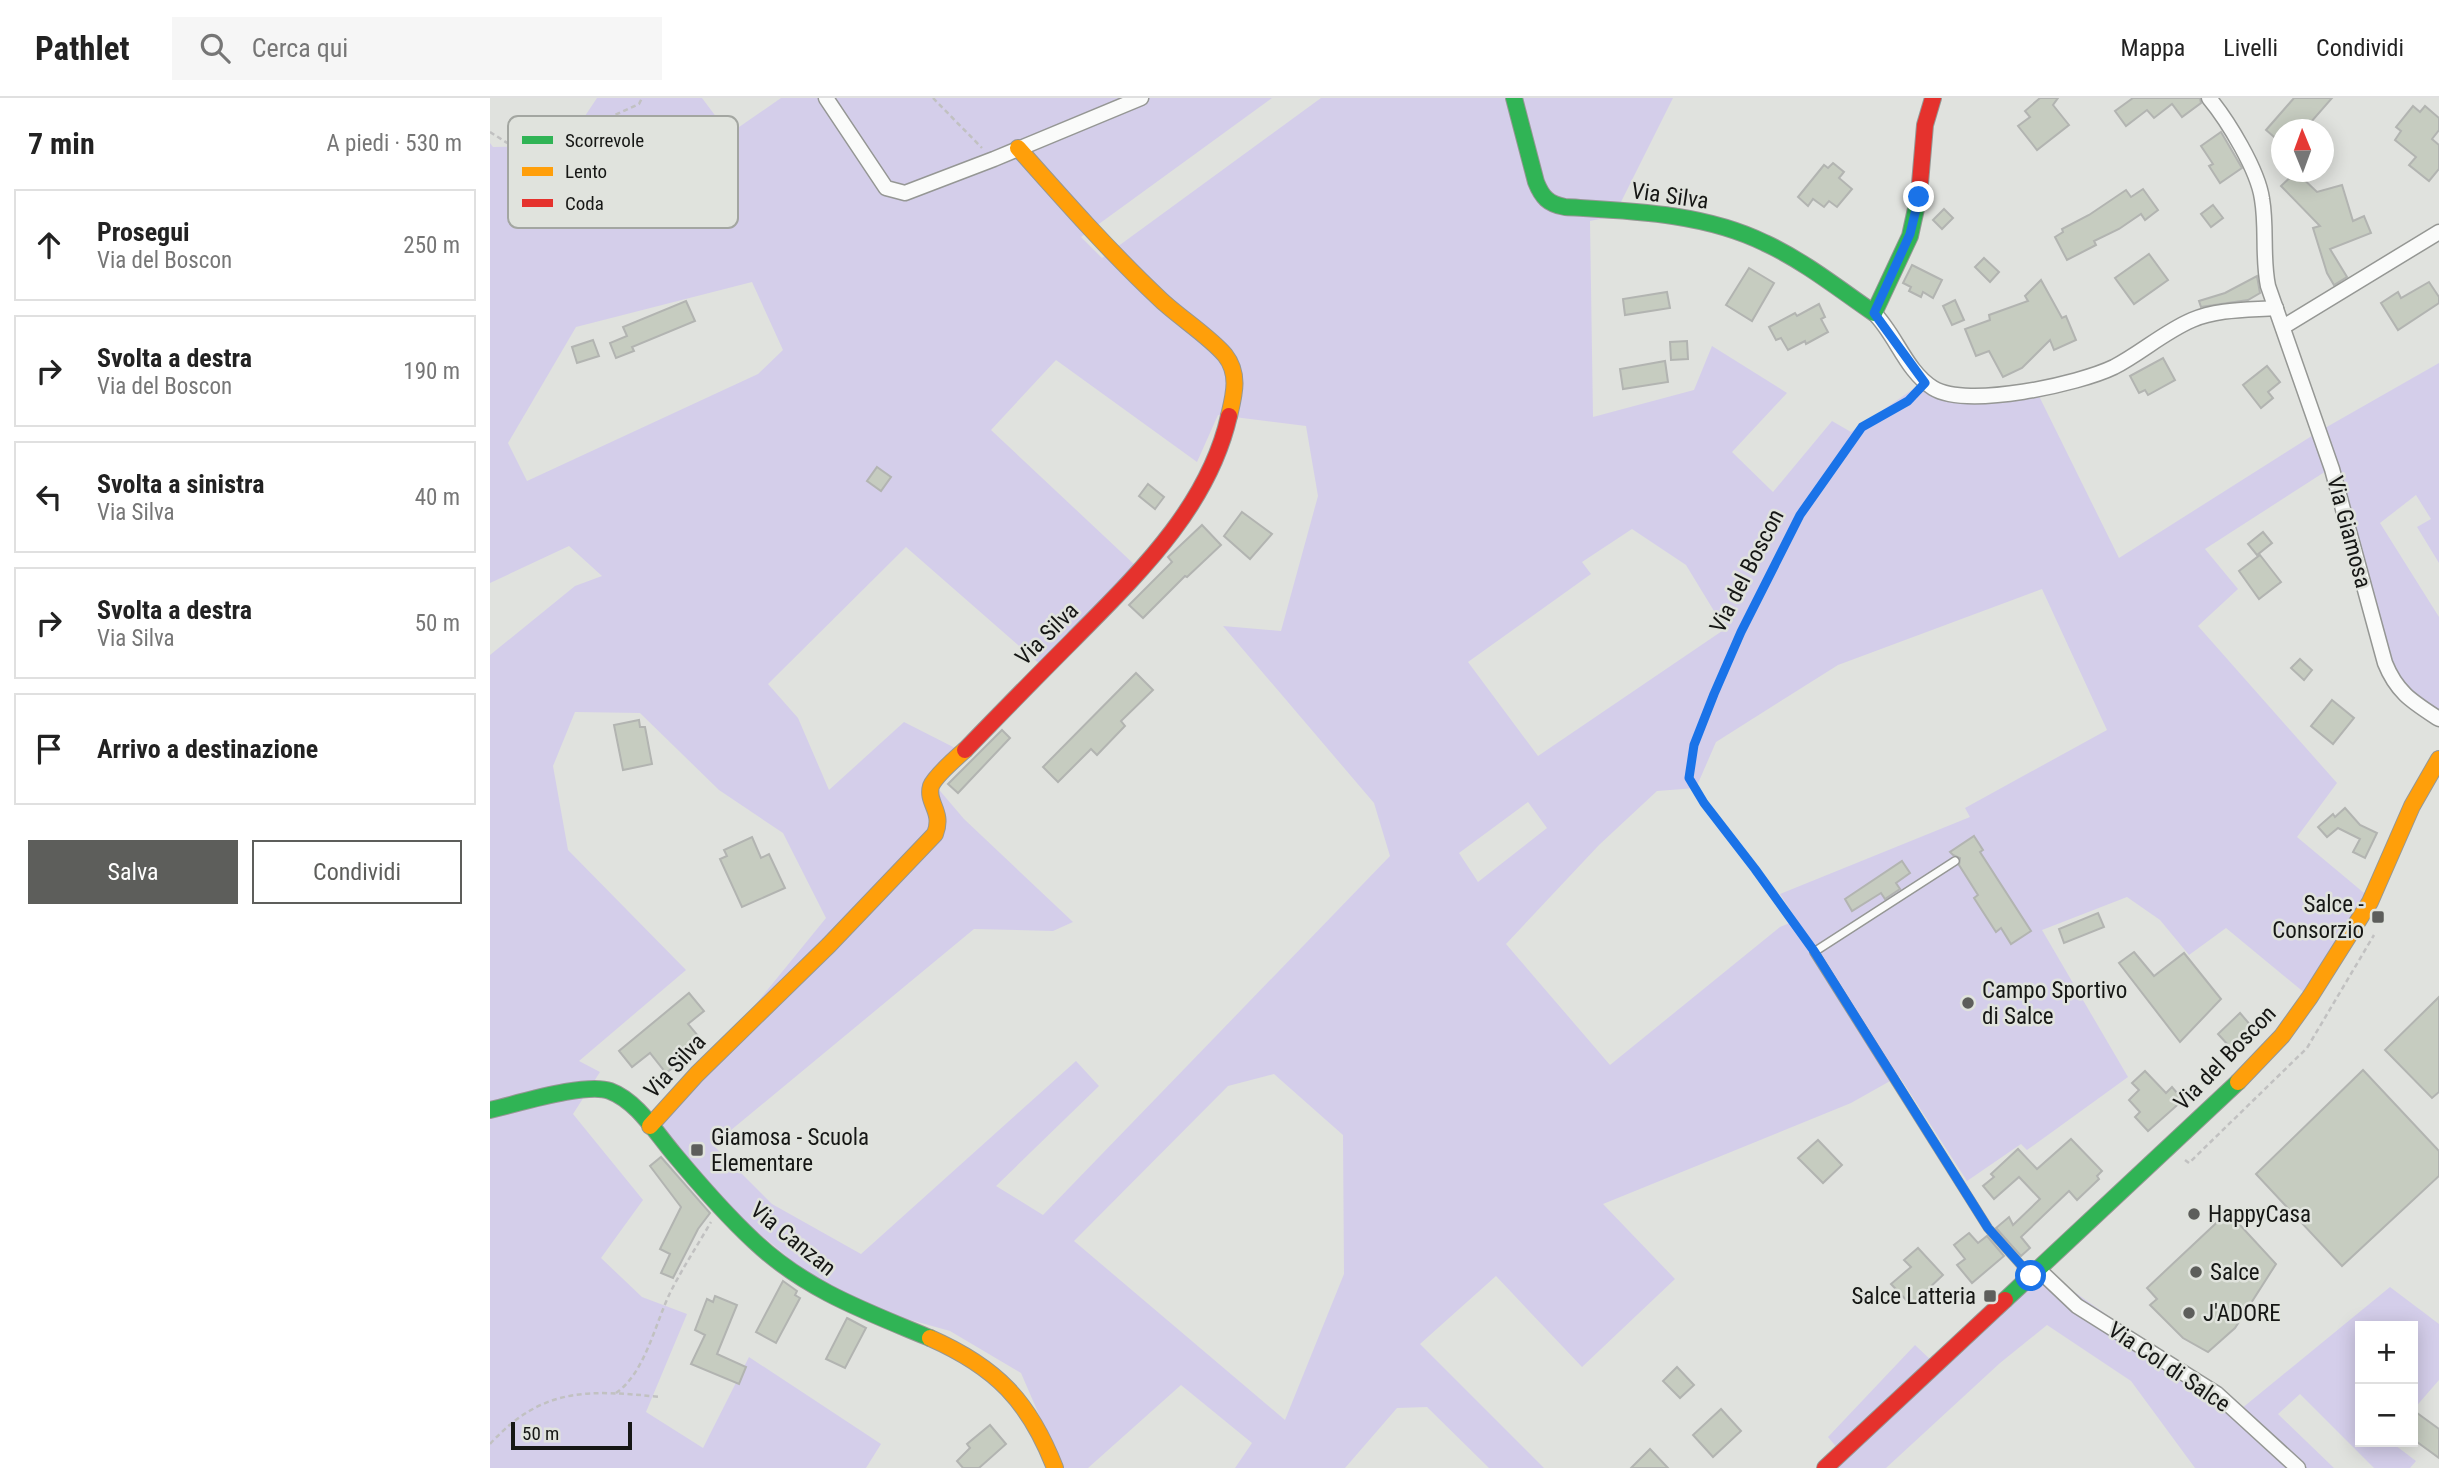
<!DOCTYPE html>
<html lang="it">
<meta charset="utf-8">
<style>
body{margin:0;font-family:"Roboto Condensed",sans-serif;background:#f6f6f6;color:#222}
.controls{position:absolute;right:21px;bottom:21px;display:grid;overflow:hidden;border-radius:0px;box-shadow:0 4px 18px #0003}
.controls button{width:63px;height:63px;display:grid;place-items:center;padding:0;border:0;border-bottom:2px solid #e0e0e0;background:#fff;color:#222;font:35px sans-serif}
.compass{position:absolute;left:1781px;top:21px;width:63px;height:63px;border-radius:50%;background:#fff;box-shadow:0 4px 18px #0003;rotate:359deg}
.scale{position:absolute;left:21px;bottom:18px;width:121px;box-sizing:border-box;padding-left:7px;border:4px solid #161715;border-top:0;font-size:19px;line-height:24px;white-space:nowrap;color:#161715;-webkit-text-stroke:5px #e0e3dd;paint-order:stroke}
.stop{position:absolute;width:21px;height:21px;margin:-16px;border:5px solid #1a73e8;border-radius:50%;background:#fff}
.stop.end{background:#1a73e8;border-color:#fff;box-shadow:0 2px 7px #0008}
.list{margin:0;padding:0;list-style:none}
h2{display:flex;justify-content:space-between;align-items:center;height:91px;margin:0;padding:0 28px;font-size:30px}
h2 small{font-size:23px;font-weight:400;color:#767676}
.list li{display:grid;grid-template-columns:46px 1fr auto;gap:21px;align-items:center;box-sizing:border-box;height:112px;margin:0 14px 14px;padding:0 14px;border:2px solid #e0e0e0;border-radius:0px}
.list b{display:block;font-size:26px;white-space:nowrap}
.list p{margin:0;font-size:23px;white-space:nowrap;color:#767676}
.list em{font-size:23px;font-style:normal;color:#767676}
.actions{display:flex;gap:14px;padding:21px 28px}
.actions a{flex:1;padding:16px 0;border:2px solid #5d5e5b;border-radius:0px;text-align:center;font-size:24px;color:#5d5e5b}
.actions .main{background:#5d5e5b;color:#fff}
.icon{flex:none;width:38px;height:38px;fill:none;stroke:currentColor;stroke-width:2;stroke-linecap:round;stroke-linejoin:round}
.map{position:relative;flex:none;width:1949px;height:1370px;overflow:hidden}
header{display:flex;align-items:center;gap:42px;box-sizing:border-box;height:98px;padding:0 35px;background:#fff;border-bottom:2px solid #e0e0e0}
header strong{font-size:33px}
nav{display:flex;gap:38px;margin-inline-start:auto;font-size:24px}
.search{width:490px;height:63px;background:#f6f6f6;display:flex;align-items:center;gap:18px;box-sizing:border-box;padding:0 24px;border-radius:0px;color:#767676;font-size:26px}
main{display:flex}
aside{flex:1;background:#fff}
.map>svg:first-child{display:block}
.green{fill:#d4ceea;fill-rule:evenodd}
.building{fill:#c6ccc0;stroke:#b2b4b1;stroke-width:2}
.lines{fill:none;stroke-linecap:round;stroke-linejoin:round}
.lane-casing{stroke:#959794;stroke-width:10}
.street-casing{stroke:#959794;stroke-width:17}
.fast-casing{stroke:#959794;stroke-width:18}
.slow-casing{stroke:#959794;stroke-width:18}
.jam-casing{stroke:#959794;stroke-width:18}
.path{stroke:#c1c1c1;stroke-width:2.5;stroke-dasharray:5 3.5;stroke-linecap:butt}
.lane{stroke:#fafbfa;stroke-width:7}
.street{stroke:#fafbfa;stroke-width:14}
.fast{stroke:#30b455;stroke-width:16}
.slow{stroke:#ff9f0a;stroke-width:16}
.jam{stroke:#e5322d;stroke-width:16}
.route{stroke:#1a73e8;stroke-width:9}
.poi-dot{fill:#5d5e5b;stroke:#e0e3dd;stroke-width:2.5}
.labels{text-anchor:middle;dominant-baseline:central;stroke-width:5;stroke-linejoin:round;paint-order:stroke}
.street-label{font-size:23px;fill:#161715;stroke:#e0e3dd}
.poi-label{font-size:23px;fill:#161715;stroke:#e0e3dd;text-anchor:start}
.key{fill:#e0e3dd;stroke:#a3a6a1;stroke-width:2}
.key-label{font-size:19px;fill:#161715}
</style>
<header>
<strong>Pathlet</strong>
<div class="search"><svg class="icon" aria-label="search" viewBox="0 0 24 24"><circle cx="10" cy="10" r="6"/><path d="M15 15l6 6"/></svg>Cerca qui</div>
<nav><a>Mappa</a><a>Livelli</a><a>Condividi</a></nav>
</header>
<main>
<aside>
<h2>7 min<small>A piedi · 530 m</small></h2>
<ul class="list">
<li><svg class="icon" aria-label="ahead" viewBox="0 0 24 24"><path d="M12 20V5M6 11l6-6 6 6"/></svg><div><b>Prosegui</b><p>Via del Boscon</p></div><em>250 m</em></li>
<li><svg class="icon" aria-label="right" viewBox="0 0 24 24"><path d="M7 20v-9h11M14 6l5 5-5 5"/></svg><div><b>Svolta a destra</b><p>Via del Boscon</p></div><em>190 m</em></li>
<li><svg class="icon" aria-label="left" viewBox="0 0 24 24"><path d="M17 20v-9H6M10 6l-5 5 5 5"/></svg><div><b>Svolta a sinistra</b><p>Via Silva</p></div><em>40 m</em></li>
<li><svg class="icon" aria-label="right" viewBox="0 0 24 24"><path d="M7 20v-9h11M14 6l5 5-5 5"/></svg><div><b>Svolta a destra</b><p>Via Silva</p></div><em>50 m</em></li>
<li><svg class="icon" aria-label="arrive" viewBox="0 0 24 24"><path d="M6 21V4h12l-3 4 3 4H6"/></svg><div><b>Arrivo a destinazione</b></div></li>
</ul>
<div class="actions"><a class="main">Salva</a><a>Condividi</a></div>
</aside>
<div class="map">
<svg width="1949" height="1370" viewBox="0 0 1949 1370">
<rect width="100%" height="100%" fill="#e0e2de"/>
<g class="green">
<path d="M 107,0 L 212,0 L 239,36 L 291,0 L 782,0 L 591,139 L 612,160 L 831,0 L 1183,0 L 1124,118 L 1100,123 L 1103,319 L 1204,292 L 1222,248 L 1297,295 L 1242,354 L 1283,394 L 1342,323 L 1361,334 L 1432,285 L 1450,297 L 1544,288 L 1629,460 L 1828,334 L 1949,265 L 1949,465 L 1927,429 L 1941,421 L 1926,397 L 1890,425 L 1949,519 L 1949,614 L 1919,596 L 1902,571 L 1847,366 L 1715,451 L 1748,491 L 1708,528 L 1847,685 L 1807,739 L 1880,800 L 1822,901 L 1736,830 L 1699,857 L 1670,822 L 1637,799 L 1552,832 L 1638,979 L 1537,1052 L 1531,1046 L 1477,1083 L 1409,978 L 1361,1005 L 1113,1106 L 1185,1181 L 1092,1269 L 1006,1178 L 930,1246 L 1054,1370 L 999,1370 L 937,1309 L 907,1310 L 855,1370 L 745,1370 L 762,1345 L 691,1287 L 598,1370 L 572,1370 L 531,1275 L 460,1233 L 399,1216 L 319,1177 L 247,1117 L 167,1027 L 336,820 L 293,735 L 229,692 L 150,615 L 85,614 L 63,668 L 78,752 L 196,872 L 89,963 L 110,974 L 83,1016 L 153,1102 L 111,1160 L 152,1199 L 197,1216 L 156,1314 L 213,1350 L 259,1259 L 391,1346 L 376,1370 L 0,1370 L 0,557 L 85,488 L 112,478 L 79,448 L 0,485 L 0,45 L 3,49 L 75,48 ZM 262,184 L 293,252 L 268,276 L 37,383 L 18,345 L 86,229 ZM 566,262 L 707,364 L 728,317 L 816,328 L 828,398 L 791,533 L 733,528 L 884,705 L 900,758 L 553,1117 L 506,1088 L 609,988 L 586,963 L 371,1156 L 282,1106 L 223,1047 L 484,831 L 563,833 L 583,824 L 474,721 L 445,687 L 471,653 L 414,624 L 339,692 L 308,620 L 278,586 L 416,449 L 552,568 L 647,469 L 501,332 ZM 1142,431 L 1196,467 L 1235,531 L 1048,658 L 978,564 L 1101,476 L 1092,464 ZM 1552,491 L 1617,632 L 1475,710 L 1480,719 L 1290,796 L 1307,822 L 1290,829 L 1120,967 L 1016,846 L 1109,747 L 1167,693 L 1206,690 L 1226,644 L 1348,567 ZM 1038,704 L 1057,730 L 988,784 L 969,755 ZM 784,976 L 853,1037 L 854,1176 L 795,1322 L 584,1143 L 738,988 Z"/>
<path d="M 1553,1172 L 1751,1311 L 1900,1189 L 1949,1226 L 1949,1282 L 1923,1312 L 1923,1228 L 1870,1228 L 1870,1344 L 1901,1344 L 1926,1363 L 1920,1370 L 1884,1370 L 1810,1296 L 1788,1316 L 1844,1370 L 1705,1370 L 1641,1283 L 1557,1227 L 1510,1265 L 1396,1370 L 1327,1370 L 1348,1351 L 1338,1339 L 1425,1247 L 1443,1264 Z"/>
</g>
<g class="building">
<path d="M 1550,0 L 1568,0 L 1563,7 L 1579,27 L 1547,52 L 1528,28 L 1540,19 L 1535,13 Z"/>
<path d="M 1643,0 L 1710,0 L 1711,5 L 1692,19 L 1682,6 L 1664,20 L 1657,12 L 1636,28 L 1625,13 Z"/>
<path d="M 1804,0 L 1842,0 L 1814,32 L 1791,32 L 1791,45 L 1776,32 Z"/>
<path d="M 1923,8 L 1930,14 L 1935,8 L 1949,20 L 1949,32 L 1942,41 L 1949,47 L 1949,71 L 1939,83 L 1919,67 L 1926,59 L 1905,42 L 1911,33 L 1906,29 Z"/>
<path d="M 1731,34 L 1752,70 L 1730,85 L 1719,68 L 1723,66 L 1711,48 Z"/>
<path d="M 1343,65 L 1354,74 L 1349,80 L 1362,91 L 1347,109 L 1339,103 L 1334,109 L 1323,101 L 1318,108 L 1308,99 L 1334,67 L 1338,70 Z"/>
<path d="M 1806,74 L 1827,94 L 1852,87 L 1863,123 L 1874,118 L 1881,135 L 1840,151 L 1857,179 L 1844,187 L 1837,175 L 1823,130 L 1830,128 L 1791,88 Z"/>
<path d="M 1653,91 L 1668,112 L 1655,122 L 1651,116 L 1629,131 L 1604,143 L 1606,147 L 1577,162 L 1565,139 L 1573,134 L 1572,131 L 1599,117 L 1636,92 L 1641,99 Z"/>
<path d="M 1723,107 L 1733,120 L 1721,129 L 1711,116 Z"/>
<path d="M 1454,111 L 1463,120 L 1452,131 L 1443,122 Z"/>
<path d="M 1659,156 L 1678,182 L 1644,206 L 1625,180 Z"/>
<path d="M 1494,160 L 1509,174 L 1500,184 L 1485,169 Z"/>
<path d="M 1422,167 L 1452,182 L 1443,200 L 1433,194 L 1431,199 L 1419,193 L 1421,189 L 1413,185 Z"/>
<path d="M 1259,170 L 1284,185 L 1262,223 L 1236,207 Z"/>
<path d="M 1767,178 L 1770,195 L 1758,202 L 1711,209 L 1709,203 L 1735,195 Z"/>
<path d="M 1551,182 L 1572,220 L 1576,218 L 1586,242 L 1564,252 L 1560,242 L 1532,270 L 1513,279 L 1499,253 L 1486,258 L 1475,231 L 1500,222 L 1499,217 L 1538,203 L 1535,198 Z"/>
<path d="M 1939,184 L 1949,199 L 1949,205 L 1908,232 L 1891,205 L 1908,194 L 1911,200 Z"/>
<path d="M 1177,194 L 1180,210 L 1135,217 L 1133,201 Z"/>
<path d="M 1465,202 L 1474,222 L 1462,227 L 1453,208 Z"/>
<path d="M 196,203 L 205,223 L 142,249 L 144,253 L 126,260 L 120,245 L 137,238 L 133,229 Z"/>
<path d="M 1329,206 L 1335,219 L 1331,221 L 1338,234 L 1316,246 L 1315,243 L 1298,252 L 1291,240 L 1286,242 L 1279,229 L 1305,215 L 1307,218 Z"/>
<path d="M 103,242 L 109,258 L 87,265 L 82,249 Z"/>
<path d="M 1197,243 L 1198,261 L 1181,262 L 1180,244 Z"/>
<path d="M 1673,260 L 1685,282 L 1658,297 L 1655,292 L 1649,295 L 1640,278 Z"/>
<path d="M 1175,263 L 1178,284 L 1133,291 L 1130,271 Z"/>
<path d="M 1777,268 L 1790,284 L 1778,294 L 1783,300 L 1771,310 L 1753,287 Z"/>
<path d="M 387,369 L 401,379 L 391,393 L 377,383 Z"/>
<path d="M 658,386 L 674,399 L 665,411 L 649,398 Z"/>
<path d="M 752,414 L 782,436 L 760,461 L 734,438 Z"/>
<path d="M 712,427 L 731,447 L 697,479 L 695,478 L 653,520 L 639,507 L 682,464 L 678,459 Z"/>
<path d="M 1773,434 L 1782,445 L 1767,457 L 1758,446 Z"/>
<path d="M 1770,457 L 1791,484 L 1769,501 L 1749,473 Z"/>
<path d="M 1810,561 L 1822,572 L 1814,582 L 1801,570 Z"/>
<path d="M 646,575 L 663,592 L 631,623 L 635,628 L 607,657 L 601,651 L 568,684 L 553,669 Z"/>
<path d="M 1842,602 L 1864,620 L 1843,646 L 1821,628 Z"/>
<path d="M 149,622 L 150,629 L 155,629 L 162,666 L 133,672 L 124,627 Z"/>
<path d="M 512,632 L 520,640 L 468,695 L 458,686 Z"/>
<path d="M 1855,710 L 1870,727 L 1887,735 L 1875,760 L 1863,754 L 1870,741 L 1848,730 L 1837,739 L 1828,729 L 1843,716 L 1845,719 Z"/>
<path d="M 1484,738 L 1493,752 L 1490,754 L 1541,833 L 1521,846 L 1511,830 L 1506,834 L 1484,800 L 1488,797 L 1469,767 L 1470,760 L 1463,757 L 1460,754 Z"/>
<path d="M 262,739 L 271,760 L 279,756 L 295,790 L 252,809 L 230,761 L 237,758 L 234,752 Z"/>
<path d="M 1412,763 L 1420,775 L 1406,785 L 1410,791 L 1395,801 L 1391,795 L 1362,813 L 1355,801 Z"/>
<path d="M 1608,815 L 1614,829 L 1574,845 L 1569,831 Z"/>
<path d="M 1644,854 L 1664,878 L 1694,855 L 1731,901 L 1690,944 L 1629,865 Z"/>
<path d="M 199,895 L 214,913 L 198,926 L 214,945 L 176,975 L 160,955 L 142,969 L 129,953 Z"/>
<path d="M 1949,899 L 1949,994 L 1942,1000 L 1895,952 Z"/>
<path d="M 1750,915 L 1762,929 L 1740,949 L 1728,936 Z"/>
<path d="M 1873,972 L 1949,1053 L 1949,1078 L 1852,1168 L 1766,1076 Z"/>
<path d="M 1655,973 L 1676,995 L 1682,989 L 1693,1002 L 1658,1033 L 1645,1019 L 1650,1014 L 1639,1002 L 1649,992 L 1642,985 Z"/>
<path d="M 1581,1041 L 1612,1073 L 1607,1078 L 1609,1081 L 1587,1102 L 1579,1093 L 1531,1139 L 1540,1150 L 1531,1158 L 1506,1130 L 1519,1119 L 1523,1127 L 1550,1101 L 1529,1079 L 1504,1101 L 1493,1088 L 1504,1079 L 1501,1076 L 1528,1051 L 1547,1071 Z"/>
<path d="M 1328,1042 L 1352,1067 L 1333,1085 L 1308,1060 Z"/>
<path d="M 171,1059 L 220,1115 L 208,1131 L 183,1180 L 171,1175 L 180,1156 L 170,1151 L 191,1109 L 160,1068 Z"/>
<path d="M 1738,1114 L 1786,1166 L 1745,1230 L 1718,1254 L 1693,1240 L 1660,1207 L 1667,1201 L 1657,1190 Z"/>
<path d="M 1479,1135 L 1488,1145 L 1497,1138 L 1514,1158 L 1482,1185 L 1467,1167 L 1475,1161 L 1464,1147 Z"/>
<path d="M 1428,1150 L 1453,1177 L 1421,1207 L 1401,1186 L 1421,1169 L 1414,1162 Z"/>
<path d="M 293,1183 L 307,1193 L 305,1197 L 310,1200 L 286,1245 L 266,1234 Z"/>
<path d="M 225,1198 L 247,1207 L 227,1256 L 256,1269 L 249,1286 L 201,1266 L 215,1237 L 205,1232 L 217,1201 L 223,1204 Z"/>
<path d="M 357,1220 L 376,1230 L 355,1270 L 336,1261 Z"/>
<path d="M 1187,1269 L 1204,1287 L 1190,1300 L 1173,1283 Z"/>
<path d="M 1231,1311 L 1251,1333 L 1223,1359 L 1203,1337 Z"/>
<path d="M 1923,1312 L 1949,1331 L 1949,1360 L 1923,1341 Z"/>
<path d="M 500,1327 L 516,1346 L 489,1370 L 473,1370 L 467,1363 L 480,1350 L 477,1346 Z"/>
<path d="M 1160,1351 L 1178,1370 L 1141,1370 Z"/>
</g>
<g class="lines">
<defs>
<path id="lane" d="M 1465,763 L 1324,854 L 1498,1130 L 1538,1175"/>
<g id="street">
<path d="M 336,0 L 396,90 L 415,95 L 504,61 L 651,0"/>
<path d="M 1719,0 C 1738,23 1768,72 1772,101 C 1777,130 1772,159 1778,188 L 1842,371 L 1895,565 C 1907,595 1923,604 1949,621"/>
<path d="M 1384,215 C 1406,237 1416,273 1443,290 C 1477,311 1589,286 1624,269 C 1651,255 1674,234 1702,222 C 1727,211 1758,212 1786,210"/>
<path d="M 1793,229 L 1949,134"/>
<path d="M 1548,1171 L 1587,1208 L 1727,1296 L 1808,1370"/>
</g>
<g id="fast">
<path d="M 1024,0 L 1046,84 C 1052,99 1058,106 1075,109 C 1142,113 1214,115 1275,145 C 1314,163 1349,191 1384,215 L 1420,138 L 1429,97"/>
<path d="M 0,1012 C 27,1006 96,984 120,993 C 147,1003 166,1035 184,1056 C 209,1086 235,1116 264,1143 C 316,1192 375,1213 440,1240"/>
<path d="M 1515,1202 L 1748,984"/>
</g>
<g id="slow">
<path d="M 528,50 C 574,102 620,154 671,202 C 689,219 720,239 735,257 C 750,276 744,297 739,318"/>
<path d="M 1748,984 L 1792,938 L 1820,899 L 1880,804 L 1922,708 L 1949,661"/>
<path d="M 160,1028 L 207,976 L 339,847 L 445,736 C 454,713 436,705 441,688 C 445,678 466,660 475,652"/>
<path d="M 440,1240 C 506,1269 539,1303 565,1370"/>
</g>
<g id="jam">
<path d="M 1429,97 L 1435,27 L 1443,0"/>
<path d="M 475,652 C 511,615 547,578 583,542 C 647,477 718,410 739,318"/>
<path d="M 1335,1370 L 1515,1202"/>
</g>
</defs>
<use href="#lane" class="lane-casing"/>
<use href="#street" class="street-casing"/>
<use href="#fast" class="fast-casing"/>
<use href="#slow" class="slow-casing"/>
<use href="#jam" class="jam-casing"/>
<g class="path">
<path d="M 443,0 L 492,50"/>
<path d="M 0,34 L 22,48 L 61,46 L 149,6 L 152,0"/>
<path d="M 1318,845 L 1265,771 L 1214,705 L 1199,680 L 1204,647 L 1251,534 L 1310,417 L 1372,329 L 1417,303 L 1425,295"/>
<path d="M 1695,1062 L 1699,1065 L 1817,950 L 1884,837"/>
<path d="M 126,1295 C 155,1275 165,1226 180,1195 C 192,1171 207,1148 221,1124"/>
<path d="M 0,1346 C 53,1288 99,1292 171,1299"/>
</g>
<use href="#lane" class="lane"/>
<use href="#street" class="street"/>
<use href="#fast" class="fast"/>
<use href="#slow" class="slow"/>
<use href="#jam" class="jam"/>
</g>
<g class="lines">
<path class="route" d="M 1429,99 L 1420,136 L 1384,215 L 1435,285 L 1418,303 L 1372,329 L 1310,417 L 1251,534 L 1224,596 L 1204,647 L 1199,680 L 1214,705 L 1265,771 L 1324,853 L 1498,1130 L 1541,1178"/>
</g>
<g class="poi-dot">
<rect x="1881" y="812" width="14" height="14" rx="3.5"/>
<circle cx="1478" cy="905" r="7"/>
<rect x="200" y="1045" width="14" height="14" rx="3.5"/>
<circle cx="1704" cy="1116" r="7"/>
<circle cx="1706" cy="1174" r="7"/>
<rect x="1493" y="1191" width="14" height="14" rx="3.5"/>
<circle cx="1699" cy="1215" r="7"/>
</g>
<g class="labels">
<g class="street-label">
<text transform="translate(1180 98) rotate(8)">Via Silva</text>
<text transform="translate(1859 434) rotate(75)">Via Giamosa</text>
<text transform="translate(1257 473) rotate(-63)">Via del Boscon</text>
<text transform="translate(557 536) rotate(-45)">Via Silva</text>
<text transform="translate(1735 960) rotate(-46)">Via del Boscon</text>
<text transform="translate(185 968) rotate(-47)">Via Silva</text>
<text transform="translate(303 1141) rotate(39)">Via Canzan</text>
<text transform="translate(1679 1269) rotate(34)">Via Col di Salce</text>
</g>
<g class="poi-label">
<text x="1874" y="806" text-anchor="end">Salce -<tspan x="1874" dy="26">Consorzio</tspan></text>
<text x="1492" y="892">Campo Sportivo<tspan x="1492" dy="26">di Salce</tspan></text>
<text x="221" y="1039">Giamosa - Scuola<tspan x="221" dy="26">Elementare</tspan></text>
<text x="1718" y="1116">HappyCasa</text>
<text x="1720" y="1174">Salce</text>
<text x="1486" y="1198" text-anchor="end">Salce Latteria</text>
<text x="1713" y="1215">J'ADORE</text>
</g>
</g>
<rect x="18" y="18" width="230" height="112" rx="10" class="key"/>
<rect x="32" y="38" width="31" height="8" fill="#30b455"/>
<rect x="32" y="69" width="31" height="9" fill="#ff9f0a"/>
<rect x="32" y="101" width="31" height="8" fill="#e5322d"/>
<g class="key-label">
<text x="75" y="49">Scorrevole</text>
<text x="75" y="80">Lento</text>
<text x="75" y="112">Coda</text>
</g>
</svg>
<div class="controls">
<button>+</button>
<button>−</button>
</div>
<svg class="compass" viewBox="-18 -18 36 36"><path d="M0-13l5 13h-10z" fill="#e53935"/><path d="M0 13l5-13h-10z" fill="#767676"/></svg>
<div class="scale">50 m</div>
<div class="stop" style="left:1541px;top:1178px"></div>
<div class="stop end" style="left:1429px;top:99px"></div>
</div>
</main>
